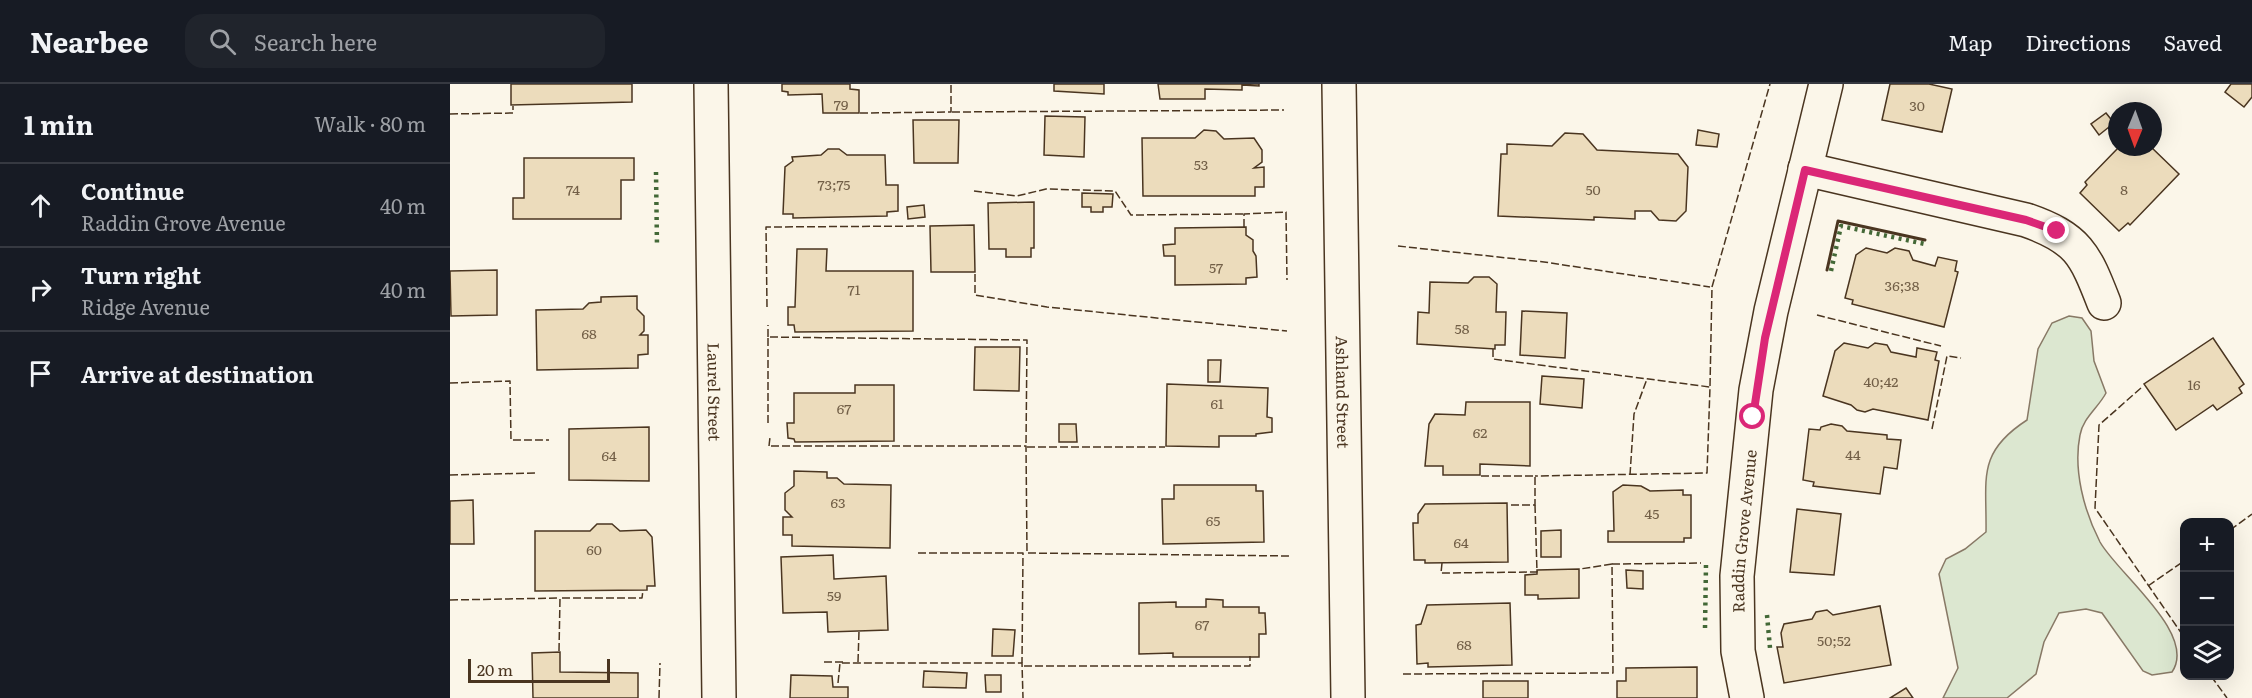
<!DOCTYPE html>
<meta charset="utf-8">
<style>
body{margin:0;font-family:Literata,serif;background:#20242c;color:#f1f3f6}
.controls{position:absolute;right:18px;bottom:18px;display:grid;overflow:hidden;border-radius:12px;box-shadow:0 6px 24px #0002}
.controls button{width:54px;height:54px;display:grid;place-items:center;padding:0;border:0;border-bottom:2px solid #363941;background:#171b24;color:#f1f3f6;font:30px sans-serif}
.compass{position:absolute;left:1658px;top:18px;width:54px;height:54px;border-radius:50%;background:#171b24;box-shadow:0 6px 24px #0002;rotate:181deg}
.scale{position:absolute;left:18px;bottom:15px;width:142px;box-sizing:border-box;padding-left:6px;border:3px solid #4a3520;border-top:0;font-size:16px;line-height:21px;white-space:nowrap;color:#4a3520;-webkit-text-stroke:4px #fbf6e9;paint-order:stroke}
.stop{position:absolute;width:18px;height:18px;margin:-14px;border:4px solid #db2777;border-radius:50%;background:#fff}
.stop.end{background:#db2777;border-color:#fff;box-shadow:0 2px 6px #0008}
.list{margin:0;padding:0;list-style:none}
h2{display:flex;justify-content:space-between;align-items:center;height:78px;margin:0;padding:0 24px;font-size:26px}
h2 small{font-size:20px;font-weight:400;color:#9ea1a6}
.list li{display:grid;grid-template-columns:39px 1fr auto;gap:18px;align-items:center;box-sizing:border-box;height:84px;padding:0 24px;border-top:2px solid #363941}
.list b{display:block;font-size:22px;white-space:nowrap}
.list p{margin:0;font-size:20px;white-space:nowrap;color:#9ea1a6}
.list em{font-size:20px;font-style:normal;color:#9ea1a6}
.icon{flex:none;width:33px;height:33px;fill:none;stroke:currentColor;stroke-width:2;stroke-linecap:round;stroke-linejoin:round}
.map{position:relative;flex:none;width:1802px;height:614px;overflow:hidden}
header{display:flex;align-items:center;gap:36px;box-sizing:border-box;height:84px;padding:0 30px;background:#171b24;border-bottom:2px solid #363941}
header strong{font-size:28px}
nav{display:flex;gap:33px;margin-inline-start:auto;font-size:21px}
.search{width:420px;height:54px;background:#20242c;display:flex;align-items:center;gap:15px;box-sizing:border-box;padding:0 21px;border-radius:18px;color:#9ea1a6;font-size:22px}
main{display:flex}
aside{flex:1;background:#171b24}
.map>svg:first-child{display:block}
.green{fill:#dce7d0;stroke:#887966;stroke-width:1.5}
.building{fill:#ecdcbc;stroke:#4a3520;stroke-width:1.5}
.lines{fill:none;stroke-linecap:round;stroke-linejoin:round}
.minor-casing{stroke:#4a3520;stroke-width:36}
.minor{stroke:#fbf6e9;stroke-width:33}
.hedge{stroke:#436837;stroke-width:4.5;stroke-dasharray:3 4.5;stroke-linecap:butt}
.fence{stroke:#4a3520;stroke-width:1.5;stroke-dasharray:8 3;stroke-linecap:butt}
.wall{stroke:#4a3520;stroke-width:3}
.route{stroke:#db2777;stroke-width:8}
.labels{text-anchor:middle;dominant-baseline:central;stroke-width:4.5;stroke-linejoin:round;paint-order:stroke}
.number-label{font-size:14px;fill:#725f47}
.street-label{font-size:16px;fill:#4a3520;stroke:#fbf6e9}
</style>
<header>
<strong>Nearbee</strong>
<div class="search"><svg class="icon" aria-label="search" viewBox="0 0 24 24"><circle cx="10" cy="10" r="6"/><path d="M15 15l6 6"/></svg>Search here</div>
<nav><a>Map</a><a>Directions</a><a>Saved</a></nav>
</header>
<main>
<aside>
<h2>1 min<small>Walk · 80 m</small></h2>
<ul class="list">
<li><svg class="icon" aria-label="ahead" viewBox="0 0 24 24"><path d="M12 20V5M6 11l6-6 6 6"/></svg><div><b>Continue</b><p>Raddin Grove Avenue</p></div><em>40 m</em></li>
<li><svg class="icon" aria-label="right" viewBox="0 0 24 24"><path d="M7 20v-9h11M14 6l5 5-5 5"/></svg><div><b>Turn right</b><p>Ridge Avenue</p></div><em>40 m</em></li>
<li><svg class="icon" aria-label="arrive" viewBox="0 0 24 24"><path d="M6 21V4h12l-3 4 3 4H6"/></svg><div><b>Arrive at destination</b></div></li>
</ul>
</aside>
<div class="map">
<svg width="1802" height="614" viewBox="0 0 1802 614">
<rect width="100%" height="100%" fill="#fbf6e9"/>
<path class="green" d="M 1619,232 L 1632,234 L 1641,247 L 1644,277 L 1656,309 C 1648,324 1633,334 1630,351 C 1623,386 1634,427 1650,458 C 1667,489 1748,550 1722,588 L 1702,591 L 1693,587 L 1652,529 L 1636,525 L 1609,529 L 1594,558 L 1586,590 L 1557,614 L 1493,614 L 1508,584 L 1489,490 L 1496,475 L 1515,465 L 1536,448 C 1537,395 1526,369 1577,336 L 1588,265 L 1602,239 Z"/>
<g class="building">
<path d="M 61,0 L 182,0 L 182,18 L 61,21 Z"/>
<path d="M 332,0 L 400,0 L 400,5 L 409,6 L 409,29 L 373,29 L 372,10 L 338,11 L 338,8 L 332,7 Z"/>
<path d="M 604,0 L 654,0 L 654,10 L 604,7 Z"/>
<path d="M 708,0 L 809,0 L 809,2 L 792,1 L 792,6 L 755,5 L 755,15 L 710,15 Z"/>
<path d="M 1440,0 L 1479,0 L 1502,5 L 1492,48 L 1432,36 Z"/>
<path d="M 1781,0 L 1802,0 L 1802,13 L 1794,23 L 1775,8 Z"/>
<path d="M 1656,29 L 1664,39 L 1649,51 L 1641,40 Z"/>
<path d="M 595,32 L 635,33 L 634,73 L 594,71 Z"/>
<path d="M 463,36 L 509,36 L 508,79 L 464,79 Z"/>
<path d="M 754,46 L 766,47 L 774,55 L 804,54 L 812,66 L 812,78 L 804,84 L 814,83 L 814,103 L 805,103 L 805,112 L 693,112 L 692,54 L 745,54 Z"/>
<path d="M 1248,46 L 1269,50 L 1267,63 L 1246,61 Z"/>
<path d="M 1115,49 L 1133,50 L 1147,66 L 1228,70 L 1238,83 L 1236,127 L 1226,137 L 1209,136 L 1201,127 L 1185,127 L 1185,135 L 1144,133 L 1144,136 L 1048,132 L 1051,70 L 1057,70 L 1057,60 L 1102,62 Z"/>
<path d="M 1669,63 L 1701,63 L 1729,90 L 1680,141 L 1678,139 L 1669,147 L 1630,109 L 1637,101 L 1635,98 Z"/>
<path d="M 378,65 L 389,65 L 397,71 L 435,71 L 436,101 L 448,101 L 448,127 L 437,128 L 437,132 L 343,134 L 343,130 L 333,130 L 335,83 L 343,77 L 342,73 L 371,71 Z"/>
<path d="M 74,74 L 184,74 L 184,96 L 171,96 L 171,135 L 63,135 L 63,114 L 74,114 Z"/>
<path d="M 632,109 L 663,110 L 662,123 L 653,123 L 653,128 L 641,128 L 641,123 L 632,123 Z"/>
<path d="M 584,118 L 584,164 L 581,164 L 581,173 L 556,173 L 556,165 L 539,165 L 538,119 Z"/>
<path d="M 474,121 L 475,133 L 458,135 L 457,123 Z"/>
<path d="M 524,141 L 525,188 L 481,188 L 480,142 Z"/>
<path d="M 796,143 L 796,151 L 803,156 L 803,167 L 806,172 L 807,193 L 796,194 L 796,200 L 725,201 L 725,172 L 714,172 L 713,161 L 725,160 L 725,144 Z"/>
<path d="M 1416,164 L 1437,169 L 1445,164 L 1459,167 L 1463,176 L 1485,182 L 1488,173 L 1507,177 L 1505,187 L 1508,188 L 1494,243 L 1402,220 L 1403,216 L 1395,214 L 1406,171 Z"/>
<path d="M 347,165 L 377,165 L 376,187 L 463,187 L 463,247 L 345,248 L 344,241 L 338,241 L 338,223 L 345,223 Z"/>
<path d="M 47,186 L 47,231 L 1,232 L 0,187 Z"/>
<path d="M 1024,193 L 1039,193 L 1047,200 L 1046,228 L 1056,228 L 1055,261 L 1045,261 L 1045,265 L 967,260 L 968,228 L 979,229 L 980,198 L 1018,199 Z"/>
<path d="M 187,212 L 187,225 L 194,232 L 194,247 L 190,251 L 198,251 L 198,270 L 188,271 L 188,284 L 87,286 L 86,226 L 133,225 L 139,219 L 151,218 L 151,213 Z"/>
<path d="M 1072,227 L 1117,229 L 1115,274 L 1070,271 Z"/>
<path d="M 1763,254 L 1794,300 L 1789,304 L 1792,309 L 1767,326 L 1763,321 L 1726,346 L 1694,300 Z"/>
<path d="M 1394,259 L 1418,264 L 1425,259 L 1437,261 L 1441,268 L 1466,273 L 1467,264 L 1487,268 L 1485,276 L 1489,277 L 1478,336 L 1423,325 L 1415,328 L 1407,326 L 1401,321 L 1373,312 L 1385,267 Z"/>
<path d="M 525,263 L 570,263 L 569,307 L 524,306 Z"/>
<path d="M 758,276 L 771,276 L 770,298 L 758,298 Z"/>
<path d="M 1092,292 L 1134,295 L 1132,324 L 1090,320 Z"/>
<path d="M 717,300 L 818,304 L 817,333 L 822,334 L 822,348 L 806,350 L 806,352 L 769,352 L 769,363 L 716,362 Z"/>
<path d="M 405,301 L 444,301 L 444,357 L 345,358 L 344,355 L 338,354 L 337,339 L 344,339 L 344,309 L 405,309 Z"/>
<path d="M 1016,318 L 1080,318 L 1080,382 L 1030,380 L 1030,391 L 993,391 L 993,382 L 975,382 L 979,340 L 985,330 L 1015,331 Z"/>
<path d="M 609,340 L 626,340 L 627,358 L 609,358 Z"/>
<path d="M 1381,340 L 1392,342 L 1397,347 L 1437,351 L 1437,355 L 1451,356 L 1447,385 L 1434,383 L 1430,410 L 1363,402 L 1364,398 L 1353,396 L 1359,345 L 1370,346 L 1371,343 Z"/>
<path d="M 199,343 L 199,397 L 119,396 L 119,345 Z"/>
<path d="M 344,387 L 377,388 L 377,394 L 387,394 L 394,400 L 441,401 L 440,464 L 342,462 L 342,451 L 333,451 L 333,433 L 342,433 L 335,426 L 335,409 L 344,402 Z"/>
<path d="M 724,401 L 806,401 L 806,407 L 813,407 L 814,458 L 713,460 L 712,415 L 724,415 Z"/>
<path d="M 1173,401 L 1191,402 L 1200,407 L 1233,406 L 1233,411 L 1241,411 L 1241,454 L 1234,454 L 1234,458 L 1158,458 L 1158,447 L 1164,447 L 1163,408 Z"/>
<path d="M 23,416 L 24,460 L 0,460 L 0,417 Z"/>
<path d="M 1057,419 L 1058,478 L 975,479 L 975,476 L 964,476 L 963,439 L 968,439 L 968,430 L 975,420 Z"/>
<path d="M 1347,425 L 1391,430 L 1384,491 L 1340,488 Z"/>
<path d="M 147,440 L 162,440 L 170,447 L 196,446 L 202,453 L 205,502 L 197,502 L 197,506 L 85,507 L 85,447 L 140,447 Z"/>
<path d="M 1111,446 L 1111,473 L 1091,473 L 1091,447 Z"/>
<path d="M 383,471 L 384,495 L 436,492 L 438,546 L 378,548 L 377,528 L 333,529 L 331,473 Z"/>
<path d="M 1129,485 L 1129,514 L 1088,515 L 1088,511 L 1075,511 L 1075,491 L 1087,490 L 1087,486 Z"/>
<path d="M 1176,486 L 1193,487 L 1193,505 L 1177,504 Z"/>
<path d="M 756,515 L 773,516 L 773,523 L 809,523 L 809,529 L 815,529 L 816,550 L 809,550 L 809,573 L 723,573 L 723,569 L 689,570 L 689,519 L 726,518 L 726,523 L 756,523 Z"/>
<path d="M 1060,519 L 1062,581 L 978,583 L 978,579 L 967,580 L 966,541 L 971,540 L 977,521 Z"/>
<path d="M 1430,522 L 1441,581 L 1334,599 L 1327,563 L 1333,563 L 1331,549 L 1334,540 L 1362,535 L 1366,528 L 1377,526 L 1383,531 Z"/>
<path d="M 543,545 L 565,546 L 563,572 L 542,572 Z"/>
<path d="M 110,568 L 110,588 L 188,589 L 188,614 L 83,614 L 82,569 Z"/>
<path d="M 1247,583 L 1247,614 L 1167,614 L 1167,597 L 1176,597 L 1176,584 Z"/>
<path d="M 474,587 L 517,589 L 516,604 L 473,603 Z"/>
<path d="M 341,591 L 382,592 L 383,603 L 398,603 L 398,614 L 340,614 Z"/>
<path d="M 535,591 L 551,591 L 551,608 L 536,608 Z"/>
<rect x="1033" y="597" width="45" height="17"/>
<path d="M 1456,604 L 1463,614 L 1440,614 Z"/>
</g>
<g class="lines">
<defs>
<g id="minor">
<path id="s1" d="M 261,0 L 269,614"/>
<path id="s2" d="M 889,0 L 898,614"/>
<path d="M 1355,85 L 1576,136 C 1628,154 1635,170 1654,219"/>
<path id="s3" d="M 1297,614 L 1288,567 L 1287,492 L 1306,306 L 1321,227 L 1376,0"/>
</g>
</defs>
<use href="#minor" class="minor-casing"/>
<use href="#minor" class="minor"/>
<g class="hedge">
<path d="M 206,88 L 207,162"/>
<path d="M 1381,187 L 1391,142 L 1475,160"/>
<path d="M 1317,531 L 1320,564"/>
<path d="M 1255,544 L 1256,480"/>
</g>
<g class="fence">
<path d="M 502,28 L 834,26"/>
<path d="M 410,29 L 501,28 L 501,0"/>
<path d="M 0,30 L 63,29 L 63,22"/>
<path d="M 524,107 L 567,112 L 596,105 L 665,107 L 681,131 L 794,130"/>
<path d="M 794,143 L 794,130 L 836,128 L 837,196"/>
<path d="M 948,162 L 1094,178 L 1260,203"/>
<path d="M 525,190 L 525,211 L 597,223 L 837,247"/>
<path d="M 317,223 L 316,143 L 477,142"/>
<path d="M 1367,231 L 1491,262"/>
<path d="M 318,253 L 318,241"/>
<path d="M 1043,265 L 1043,275 L 1260,303 L 1257,389 L 1085,392"/>
<path d="M 0,299 L 60,297 L 61,356 L 99,356"/>
<path d="M 1260,302 L 1262,203 L 1320,0"/>
<path d="M 1691,304 L 1649,341 L 1645,424 L 1734,553"/>
<path d="M 318,339 L 318,253 L 577,256 L 576,362"/>
<path d="M 1482,345 L 1497,272 L 1511,274"/>
<path d="M 319,362 L 320,353"/>
<path d="M 321,362 L 576,362 L 577,469 L 840,472"/>
<path d="M 577,363 L 715,363"/>
<path d="M 0,391 L 85,389"/>
<path d="M 1180,391 L 1184,330 L 1197,295"/>
<path d="M 1031,392 L 1085,392 L 1085,421 L 1058,421"/>
<path d="M 1780,446 L 1802,430"/>
<path d="M 468,469 L 573,469 L 572,579"/>
<path d="M 992,479 L 991,489 L 1087,488 L 1085,421"/>
<path d="M 1162,480 L 1251,479"/>
<path d="M 1698,502 L 1734,477"/>
<path d="M 0,516 L 110,514"/>
<path d="M 109,567 L 110,514 L 192,514 L 193,506"/>
<path d="M 374,578 L 393,578"/>
<path d="M 408,578 L 409,547"/>
<path d="M 574,582 L 800,582 L 800,572"/>
<path d="M 953,590 L 1163,589 L 1162,480 L 1130,485"/>
<path d="M 1761,592 L 1777,614"/>
<path d="M 388,599 L 390,579 L 572,579 L 573,614"/>
<path d="M 209,614 L 210,579"/>
</g>
<path class="wall" d="M 1377,186 L 1388,137 L 1475,156"/>
</g>
<g class="lines">
<path class="route" d="M 1303,333 L 1315,254 L 1355,86 L 1576,136 L 1607,147"/>
</g>
<g class="labels">
<g class="number-label">
<text x="391" y="20">79</text>
<text x="1467" y="21">30</text>
<text x="751" y="80">53</text>
<text x="384" y="100">73;75</text>
<text x="123" y="105">74</text>
<text x="1143" y="105">50</text>
<text x="1674" y="105">8</text>
<text x="766" y="183">57</text>
<text x="1452" y="201">36;38</text>
<text x="404" y="205">71</text>
<text x="1012" y="244">58</text>
<text x="139" y="249">68</text>
<text x="1431" y="297">40;42</text>
<text x="1744" y="300">16</text>
<text x="767" y="319">61</text>
<text x="394" y="324">67</text>
<text x="1030" y="348">62</text>
<text x="1403" y="370">44</text>
<text x="159" y="371">64</text>
<text x="388" y="418">63</text>
<text x="1202" y="429">45</text>
<text x="763" y="436">65</text>
<text x="1011" y="458">64</text>
<text x="144" y="465">60</text>
<text x="384" y="511">59</text>
<text x="752" y="540">67</text>
<text x="1384" y="556">50;52</text>
<text x="1014" y="560">68</text>
</g>
<g class="street-label">
<text stroke="none"><textPath href="#s1" startOffset="308">Laurel Street</textPath></text>
<text stroke="none"><textPath href="#s2" startOffset="308">Ashland Street</textPath></text>
<text stroke="none"><textPath href="#s3" startOffset="168">Raddin Grove Avenue</textPath></text>
</g>
</g>
</svg>
<div class="controls">
<button>+</button>
<button>−</button>
<button><svg class="icon" aria-label="layers" viewBox="0 0 24 24"><path d="M12 4l9 5-9 5-9-5zM3 14l9 5 9-5"/></svg></button>
</div>
<svg class="compass" viewBox="-18 -18 36 36"><path d="M0-13l5 13h-10z" fill="#e53935"/><path d="M0 13l5-13h-10z" fill="#9ea1a6"/></svg>
<div class="scale">20 m</div>
<div class="stop" style="left:1303px;top:333px"></div>
<div class="stop end" style="left:1607px;top:147px"></div>
</div>
</main>
